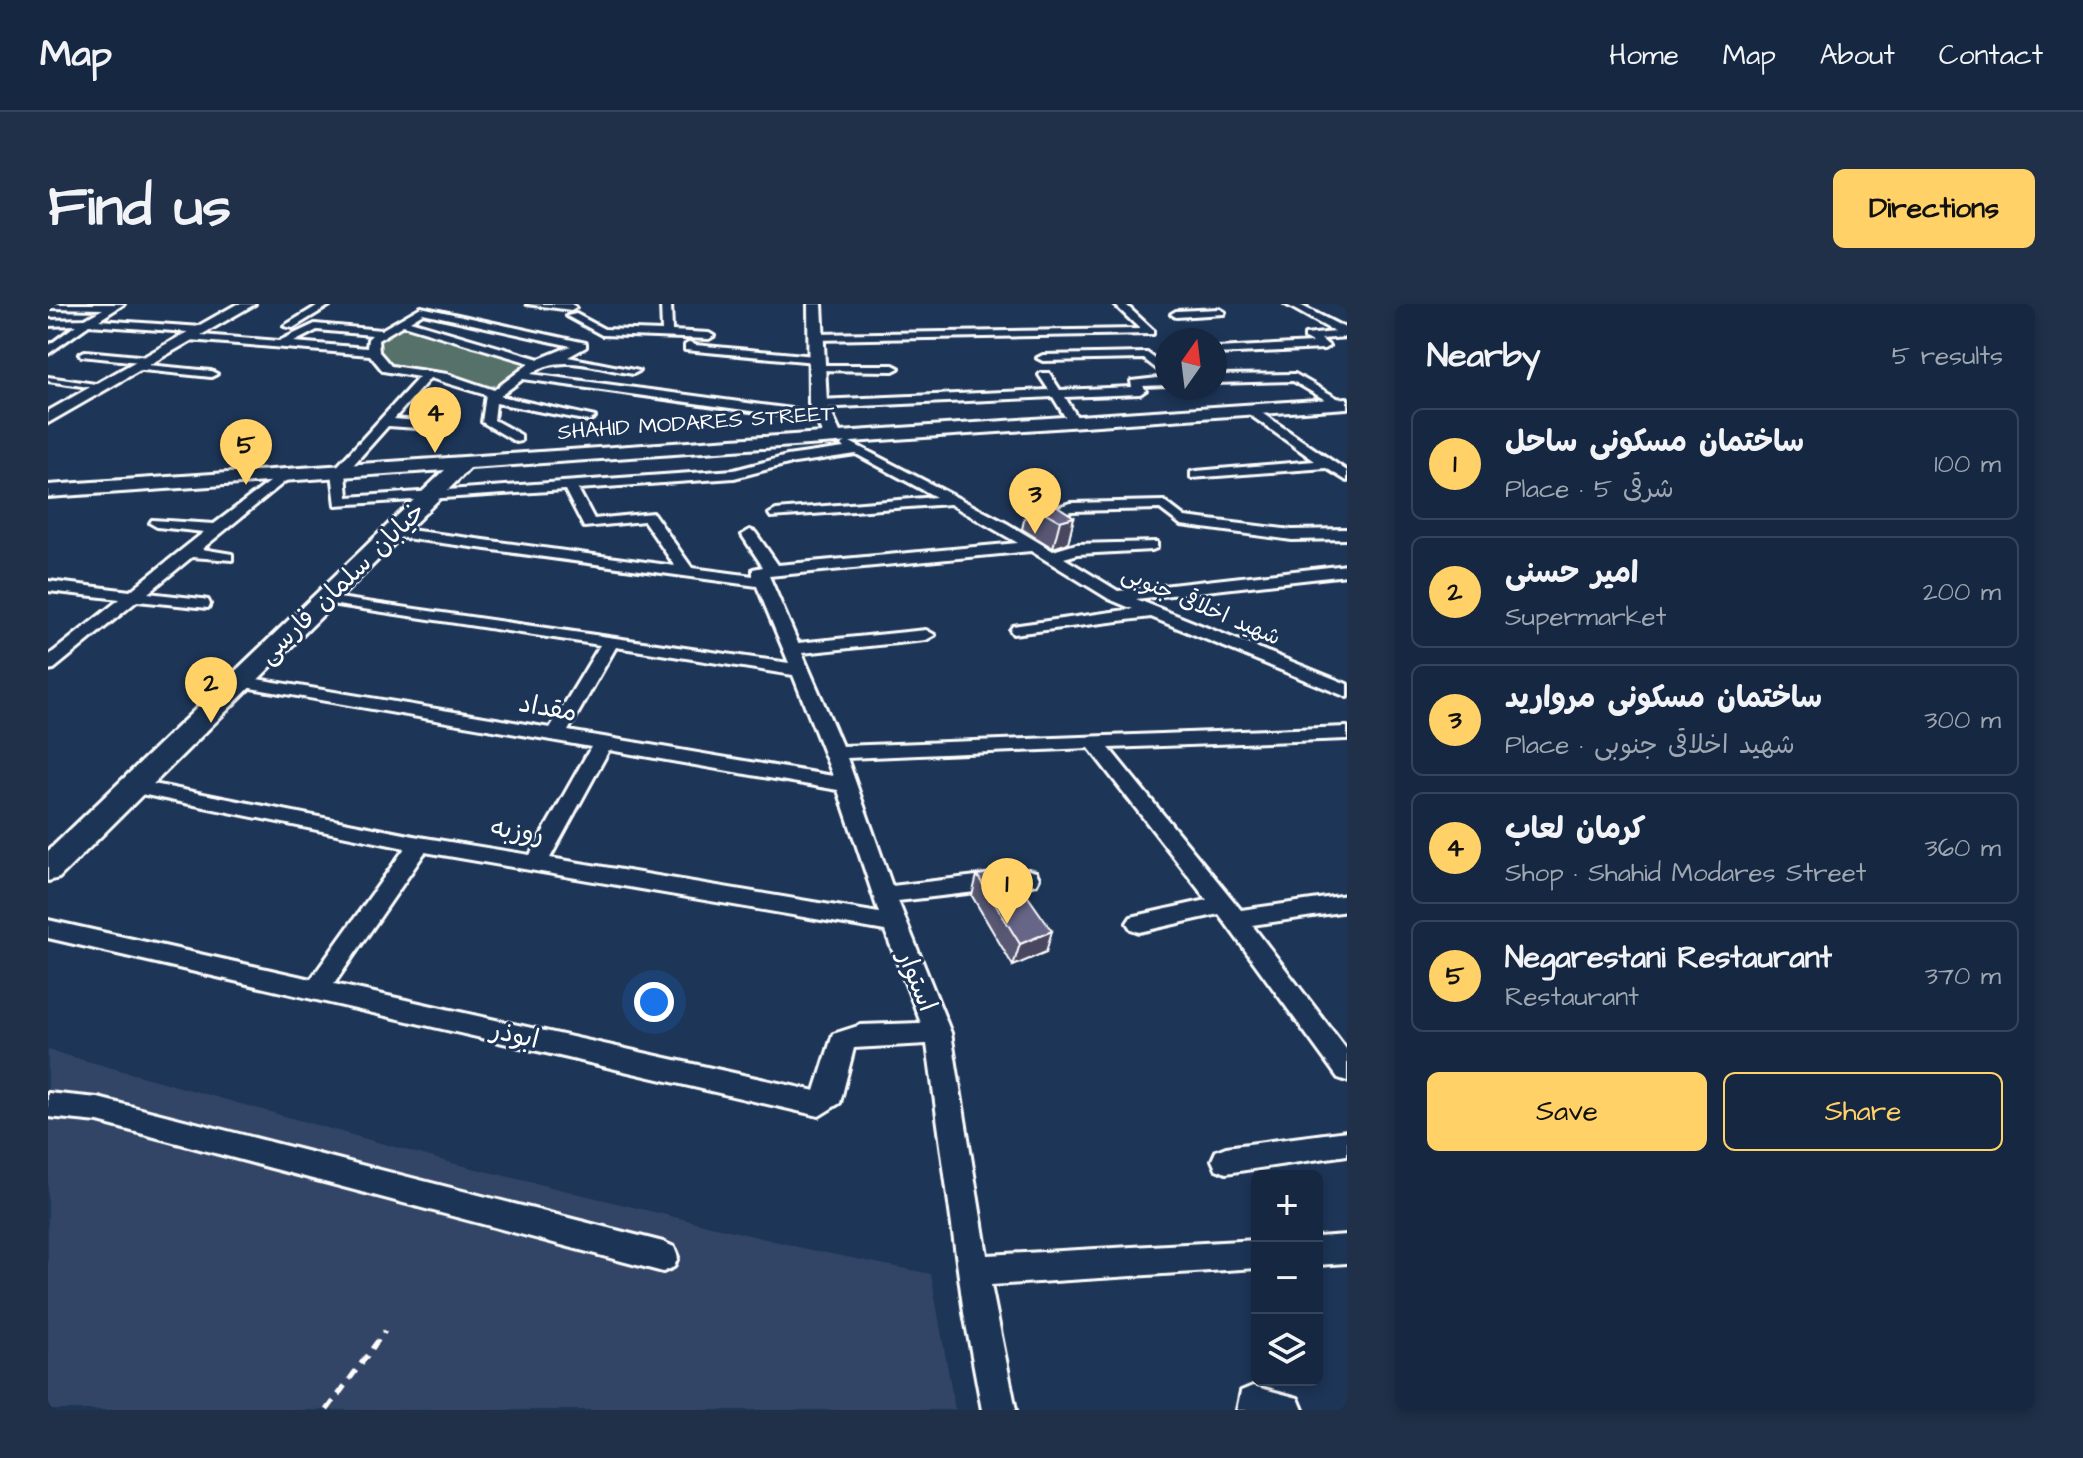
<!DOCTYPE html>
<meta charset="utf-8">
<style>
body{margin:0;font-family:"Architects Daughter","Playpen Sans Arabic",sans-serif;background:#1f3048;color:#f1f3f6}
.controls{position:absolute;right:24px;bottom:24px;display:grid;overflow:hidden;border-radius:12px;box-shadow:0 4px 12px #0003}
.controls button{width:72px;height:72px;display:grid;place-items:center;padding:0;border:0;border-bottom:2px solid #35445a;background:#162841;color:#f1f3f6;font:40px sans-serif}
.compass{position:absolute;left:1107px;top:24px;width:72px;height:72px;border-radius:50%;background:#162841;box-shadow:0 4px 12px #0003;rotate:14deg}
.you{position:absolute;left:606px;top:698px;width:28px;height:28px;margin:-20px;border:6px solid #fff;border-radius:50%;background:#1a73e8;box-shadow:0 0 0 12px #1a73e833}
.badge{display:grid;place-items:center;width:52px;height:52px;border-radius:50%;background:#ffd166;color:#111;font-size:26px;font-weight:700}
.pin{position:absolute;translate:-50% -66px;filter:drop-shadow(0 2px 4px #0008)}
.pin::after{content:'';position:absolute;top:42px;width:28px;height:24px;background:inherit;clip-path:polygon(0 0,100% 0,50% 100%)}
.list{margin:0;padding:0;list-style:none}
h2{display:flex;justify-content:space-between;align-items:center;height:104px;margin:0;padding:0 32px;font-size:34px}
h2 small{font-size:26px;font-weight:400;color:#9ea6b1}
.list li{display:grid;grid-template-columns:52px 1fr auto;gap:24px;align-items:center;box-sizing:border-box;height:112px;margin:0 16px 16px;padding:0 16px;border:2px solid #35445a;border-radius:12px}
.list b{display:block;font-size:30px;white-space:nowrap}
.list p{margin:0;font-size:26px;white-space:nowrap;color:#9ea6b1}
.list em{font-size:26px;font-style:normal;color:#9ea6b1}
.actions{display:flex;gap:16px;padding:24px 32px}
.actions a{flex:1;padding:18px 0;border:2px solid #ffd166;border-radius:12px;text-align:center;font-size:28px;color:#ffd166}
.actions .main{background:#ffd166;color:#111}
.icon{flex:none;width:44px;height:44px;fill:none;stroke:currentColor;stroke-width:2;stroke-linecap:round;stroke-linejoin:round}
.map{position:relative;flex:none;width:1299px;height:1106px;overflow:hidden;border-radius:12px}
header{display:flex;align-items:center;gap:48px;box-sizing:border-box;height:112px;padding:0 40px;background:#162841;border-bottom:2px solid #35445a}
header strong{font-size:38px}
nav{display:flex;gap:44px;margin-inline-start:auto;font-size:28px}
.intro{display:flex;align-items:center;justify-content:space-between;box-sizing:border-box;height:192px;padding:0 48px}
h1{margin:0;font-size:56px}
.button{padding:20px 36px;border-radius:12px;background:#ffd166;color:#111;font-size:28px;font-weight:700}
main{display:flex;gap:48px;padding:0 48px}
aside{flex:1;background:#162841;border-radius:12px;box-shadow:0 4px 12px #0003}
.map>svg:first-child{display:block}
.built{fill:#346}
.green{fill:#576f6b;stroke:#abb7b5;stroke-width:2}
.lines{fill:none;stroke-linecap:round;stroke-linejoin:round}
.lane-casing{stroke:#fff;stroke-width:6}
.street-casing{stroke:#fff;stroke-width:6}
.secondary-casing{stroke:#fff;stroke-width:6}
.path{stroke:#fff;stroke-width:5;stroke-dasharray:11 8;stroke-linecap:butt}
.lane{fill:#1d3557;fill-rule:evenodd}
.street{fill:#1d3557;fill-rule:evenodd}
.secondary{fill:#1d3557;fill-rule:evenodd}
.wall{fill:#595875;stroke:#fff;stroke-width:2}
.shaded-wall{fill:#48475f;stroke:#fff;stroke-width:2}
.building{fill:#676688;stroke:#fff;stroke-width:2}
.labels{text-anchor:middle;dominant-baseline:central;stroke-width:6;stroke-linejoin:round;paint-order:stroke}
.far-street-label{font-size:22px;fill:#fff;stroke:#1d3557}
.street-label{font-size:26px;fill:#fff;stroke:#1d3557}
</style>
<header>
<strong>Map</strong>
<nav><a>Home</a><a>Map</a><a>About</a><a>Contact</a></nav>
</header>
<div class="intro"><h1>Find us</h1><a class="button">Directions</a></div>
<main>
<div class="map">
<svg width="1299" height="1106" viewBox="0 0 1299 1106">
<rect width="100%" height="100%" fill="#1d3557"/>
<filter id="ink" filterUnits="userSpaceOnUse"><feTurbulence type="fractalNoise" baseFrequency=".0125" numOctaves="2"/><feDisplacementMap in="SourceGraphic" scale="16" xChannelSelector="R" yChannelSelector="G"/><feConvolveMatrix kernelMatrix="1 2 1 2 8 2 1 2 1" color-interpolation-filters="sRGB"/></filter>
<g filter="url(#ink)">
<path class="built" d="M 0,746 L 404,859 L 759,945 L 883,970 L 907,1106 L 0,1106 Z"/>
<path class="green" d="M 354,21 L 488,59 L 472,66 L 453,81 L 440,83 L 404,70 L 343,60 L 331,49 L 329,37 Z"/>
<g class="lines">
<defs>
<path id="lane" d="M 0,73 L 54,81 L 57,83 L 54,85 L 0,77 Z"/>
<g id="street">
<path d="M 0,0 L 76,0 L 51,16 L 154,23 L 159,26 L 154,29 L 41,21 L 0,50 L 0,42 L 28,21 L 0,22 L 0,16 L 37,15 L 55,5 L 0,4 Z"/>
<path d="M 272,0 L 284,0 L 245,24 L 236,22 Z"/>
<path d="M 479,0 L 523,0 L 528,3 L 523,6 Z"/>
<path d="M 613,0 L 623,0 L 624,27 L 661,29 L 666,32 L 661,35 L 554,31 L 519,12 L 528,10 L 556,25 L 614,27 Z"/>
<path d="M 1066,0 L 1077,0 L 1105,26 L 1105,30 L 766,36 L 761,33 L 766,30 L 1092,25 Z"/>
<path d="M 1237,0 L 1250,0 L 1299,25 L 1299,33 L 1273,35 L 1281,42 L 1276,45 L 1167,50 L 1169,44 L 1264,39 L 1257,35 L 1257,31 L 1287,28 Z"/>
<path d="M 373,3 L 538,39 L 538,43 L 520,53 L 591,67 L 585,70 C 552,65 511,48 483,70 L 774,109 L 780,113 L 774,117 L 475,75 L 452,92 L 547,113 L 541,117 L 448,99 L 446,116 L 473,131 L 473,137 L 468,138 L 434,118 L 438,91 L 382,74 L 346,115 L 394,119 L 399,120 L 399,126 L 340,122 L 298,169 L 300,193 L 686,166 L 739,152 L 796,144 L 793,141 L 800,137 L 960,220 L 1005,247 L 1028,240 L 1109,238 L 1109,244 L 1104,246 L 1030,250 L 1016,254 L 1070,287 L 1299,261 L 1299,271 L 1088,295 L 1299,380 L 1299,393 L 1103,313 L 965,330 L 962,326 L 965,322 L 971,321 L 1085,305 L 1061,295 L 983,247 L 721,272 L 750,339 L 878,326 L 887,331 L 878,336 L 754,349 L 794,442 L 1299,423 L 1299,435 L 1061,444 L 1193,606 L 1299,591 L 1299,607 L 1204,621 L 1299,746 L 1299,777 L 1290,774 L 1171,610 L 1091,628 L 1083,625 L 1079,619 L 1083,613 L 1159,596 L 1041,444 L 799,454 L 844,582 L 980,566 L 988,568 L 991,574 L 988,580 L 980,582 L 850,597 L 903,729 L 939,951 L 1209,936 L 1209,964 L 943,981 L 968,1106 L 934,1106 L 916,1009 L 879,740 L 806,744 L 792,799 L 771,812 L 0,634 L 0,616 L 263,675 L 357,544 L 78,487 L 75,482 L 78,477 L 85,476 L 371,533 L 482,551 L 543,443 L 191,382 L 182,377 L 191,372 L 502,424 L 552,341 L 276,299 L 268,294 L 270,291 L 741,359 L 709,282 L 342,232 L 339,229 L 347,224 L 627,262 L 596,217 L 536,223 L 517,186 L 288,201 L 284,168 L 371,73 L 335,67 L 322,51 L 141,36 L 136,33 L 141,30 L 231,37 L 267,20 L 333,26 ZM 375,9 L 523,42 L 491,55 L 362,17 ZM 355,21 L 482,59 L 446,86 L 399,70 L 343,62 L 331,48 L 330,36 ZM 269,26 L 324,31 L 320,35 L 319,44 L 246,38 ZM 808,150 L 888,193 L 728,206 L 721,210 L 723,213 L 902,200 L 970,239 L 730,261 L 707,228 L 702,226 L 694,231 L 715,263 L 705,265 L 705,272 L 644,264 L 605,209 L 546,215 L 530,185 L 686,174 L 740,160 ZM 568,343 L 745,371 L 785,472 L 520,427 ZM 561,446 L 790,486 L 831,609 L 502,554 ZM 377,548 L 837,627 L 873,719 L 813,721 L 785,730 L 767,787 L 286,680 Z"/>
<path d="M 1172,5 L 1177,8 L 1176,10 L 1128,13 L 1123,10 L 1128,7 Z"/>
<path d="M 642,38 L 647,41 L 767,52 L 773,55 L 767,58 L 637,46 L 637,41 Z"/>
<path d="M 37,47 L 101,53 L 107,56 L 101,59 L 33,52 L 31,50 Z"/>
<path d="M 1099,49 L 1119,64 L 1119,73 L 1096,55 L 995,57 L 989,54 L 995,51 Z"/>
<path d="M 89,60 L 163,67 L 169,70 L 163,73 L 85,65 L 85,61 Z"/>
<path d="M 767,61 L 845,61 L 851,64 L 845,67 L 763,66 L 763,62 Z"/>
<path d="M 993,69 L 1001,69 L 1012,86 L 1084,83 L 1083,77 L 1119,73 L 1119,81 L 1095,82 L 1098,86 L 1092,90 L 1017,93 L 1032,118 L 1026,122 L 1022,121 L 1005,93 L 770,104 L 764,100 L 770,96 L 1001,86 L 991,71 Z"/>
<path d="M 1167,71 L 1247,70 L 1298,99 L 1288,102 L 1245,77 L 1167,79 Z"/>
<path d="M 1202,101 L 1299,167 L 1299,177 L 1278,164 L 1143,174 L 1143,168 L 1148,167 L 1267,157 L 1198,108 L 1196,105 Z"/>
<path d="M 235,168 L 240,169 L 240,175 L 154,245 L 184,250 L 184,256 L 144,253 L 100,289 L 154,295 L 160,296 L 162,300 L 160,304 L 89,297 L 6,365 L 0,366 L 0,352 L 72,295 L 0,287 L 0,277 L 82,287 L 156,228 L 109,223 L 102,219 L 104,216 L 166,220 Z"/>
<path d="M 1116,197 L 1137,213 L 1244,226 L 1299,225 L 1299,235 L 1244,236 L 1133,221 L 1112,205 L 1023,207 L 987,217 L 980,213 L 1022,199 Z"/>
<path d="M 0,789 L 50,794 L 615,938 L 626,943 L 630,953 L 626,963 L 615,968 L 50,818 L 0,813 Z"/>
<path d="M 1299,827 L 1299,851 L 1178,869 L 1168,865 L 1164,856 L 1168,847 L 1178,843 Z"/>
<path d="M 1299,931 L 1299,959 L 1269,961 L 1269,933 Z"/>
<path d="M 1205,1082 L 1250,1094 L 1255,1106 L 1189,1106 L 1193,1087 Z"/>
</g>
<g id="secondary">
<path d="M 189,0 L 207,0 L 0,119 L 0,107 Z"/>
<path d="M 760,0 L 774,0 L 779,100 L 792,128 L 1299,94 L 1299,104 L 422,164 L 11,574 L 0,577 L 0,547 L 397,166 L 0,193 L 0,181 L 774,129 L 761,100 Z"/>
</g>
</defs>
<use href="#lane" class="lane-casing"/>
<use href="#street" class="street-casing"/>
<use href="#secondary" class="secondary-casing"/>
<path class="path" d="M 279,1106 L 337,1027"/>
<use href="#lane" class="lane"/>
<use href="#street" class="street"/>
<use href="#secondary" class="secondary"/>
</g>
<g class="wall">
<path d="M 980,199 L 1026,213 L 1020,239 L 1005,244 L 974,225 Z"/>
<path d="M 929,571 L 998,648 L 965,662 L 924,592 Z"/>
</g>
<g class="shaded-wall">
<path d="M 1026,213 L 1020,239 L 1005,244 L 1012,217 Z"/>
<path d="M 1004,627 L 998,648 L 965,662 L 972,640 Z"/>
</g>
<g class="building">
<path d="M 997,194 L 1026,213 L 1012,217 L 980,199 Z"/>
<path d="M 962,567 L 1004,627 L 972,640 L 929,571 Z"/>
</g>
</g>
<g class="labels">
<g class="far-street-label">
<text transform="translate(648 119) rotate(-4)">SHAHID MODARES STREET</text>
<text transform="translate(1153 302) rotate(23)">شهید اخلاقی جنوبی</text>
</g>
<g class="street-label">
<text transform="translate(294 279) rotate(-44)">خیابان سلمان فارسی</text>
<text transform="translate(500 404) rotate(10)">مقداد</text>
<text transform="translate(469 527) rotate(9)">روزبه</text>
<text transform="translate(869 677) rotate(68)">استوار</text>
<text transform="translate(467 731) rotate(13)">ابوذر</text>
</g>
</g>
</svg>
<div class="controls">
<button>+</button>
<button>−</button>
<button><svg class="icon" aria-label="layers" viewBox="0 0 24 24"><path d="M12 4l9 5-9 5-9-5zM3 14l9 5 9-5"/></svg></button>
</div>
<svg class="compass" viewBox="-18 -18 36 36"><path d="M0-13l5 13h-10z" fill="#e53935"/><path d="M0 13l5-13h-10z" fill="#9ea6b1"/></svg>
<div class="you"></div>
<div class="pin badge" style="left:959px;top:620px">1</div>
<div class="pin badge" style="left:163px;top:419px">2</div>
<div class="pin badge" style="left:987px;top:230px">3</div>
<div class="pin badge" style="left:387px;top:149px">4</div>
<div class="pin badge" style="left:198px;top:181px">5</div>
</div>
<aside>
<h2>Nearby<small>5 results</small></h2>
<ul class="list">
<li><span class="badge">1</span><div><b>ساختمان مسکونی ساحل</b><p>Place · شرقی 5</p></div><em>100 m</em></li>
<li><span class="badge">2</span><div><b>امیر حسنی</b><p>Supermarket</p></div><em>200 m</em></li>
<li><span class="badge">3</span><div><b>ساختمان مسکونی مروارید</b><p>Place · شهید اخلاقی جنوبی</p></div><em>300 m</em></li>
<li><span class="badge">4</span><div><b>کرمان لعاب</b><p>Shop · Shahid Modares Street</p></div><em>360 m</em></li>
<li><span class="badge">5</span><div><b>Negarestani Restaurant</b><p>Restaurant</p></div><em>370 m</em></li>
</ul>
<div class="actions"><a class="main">Save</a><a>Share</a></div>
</aside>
</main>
